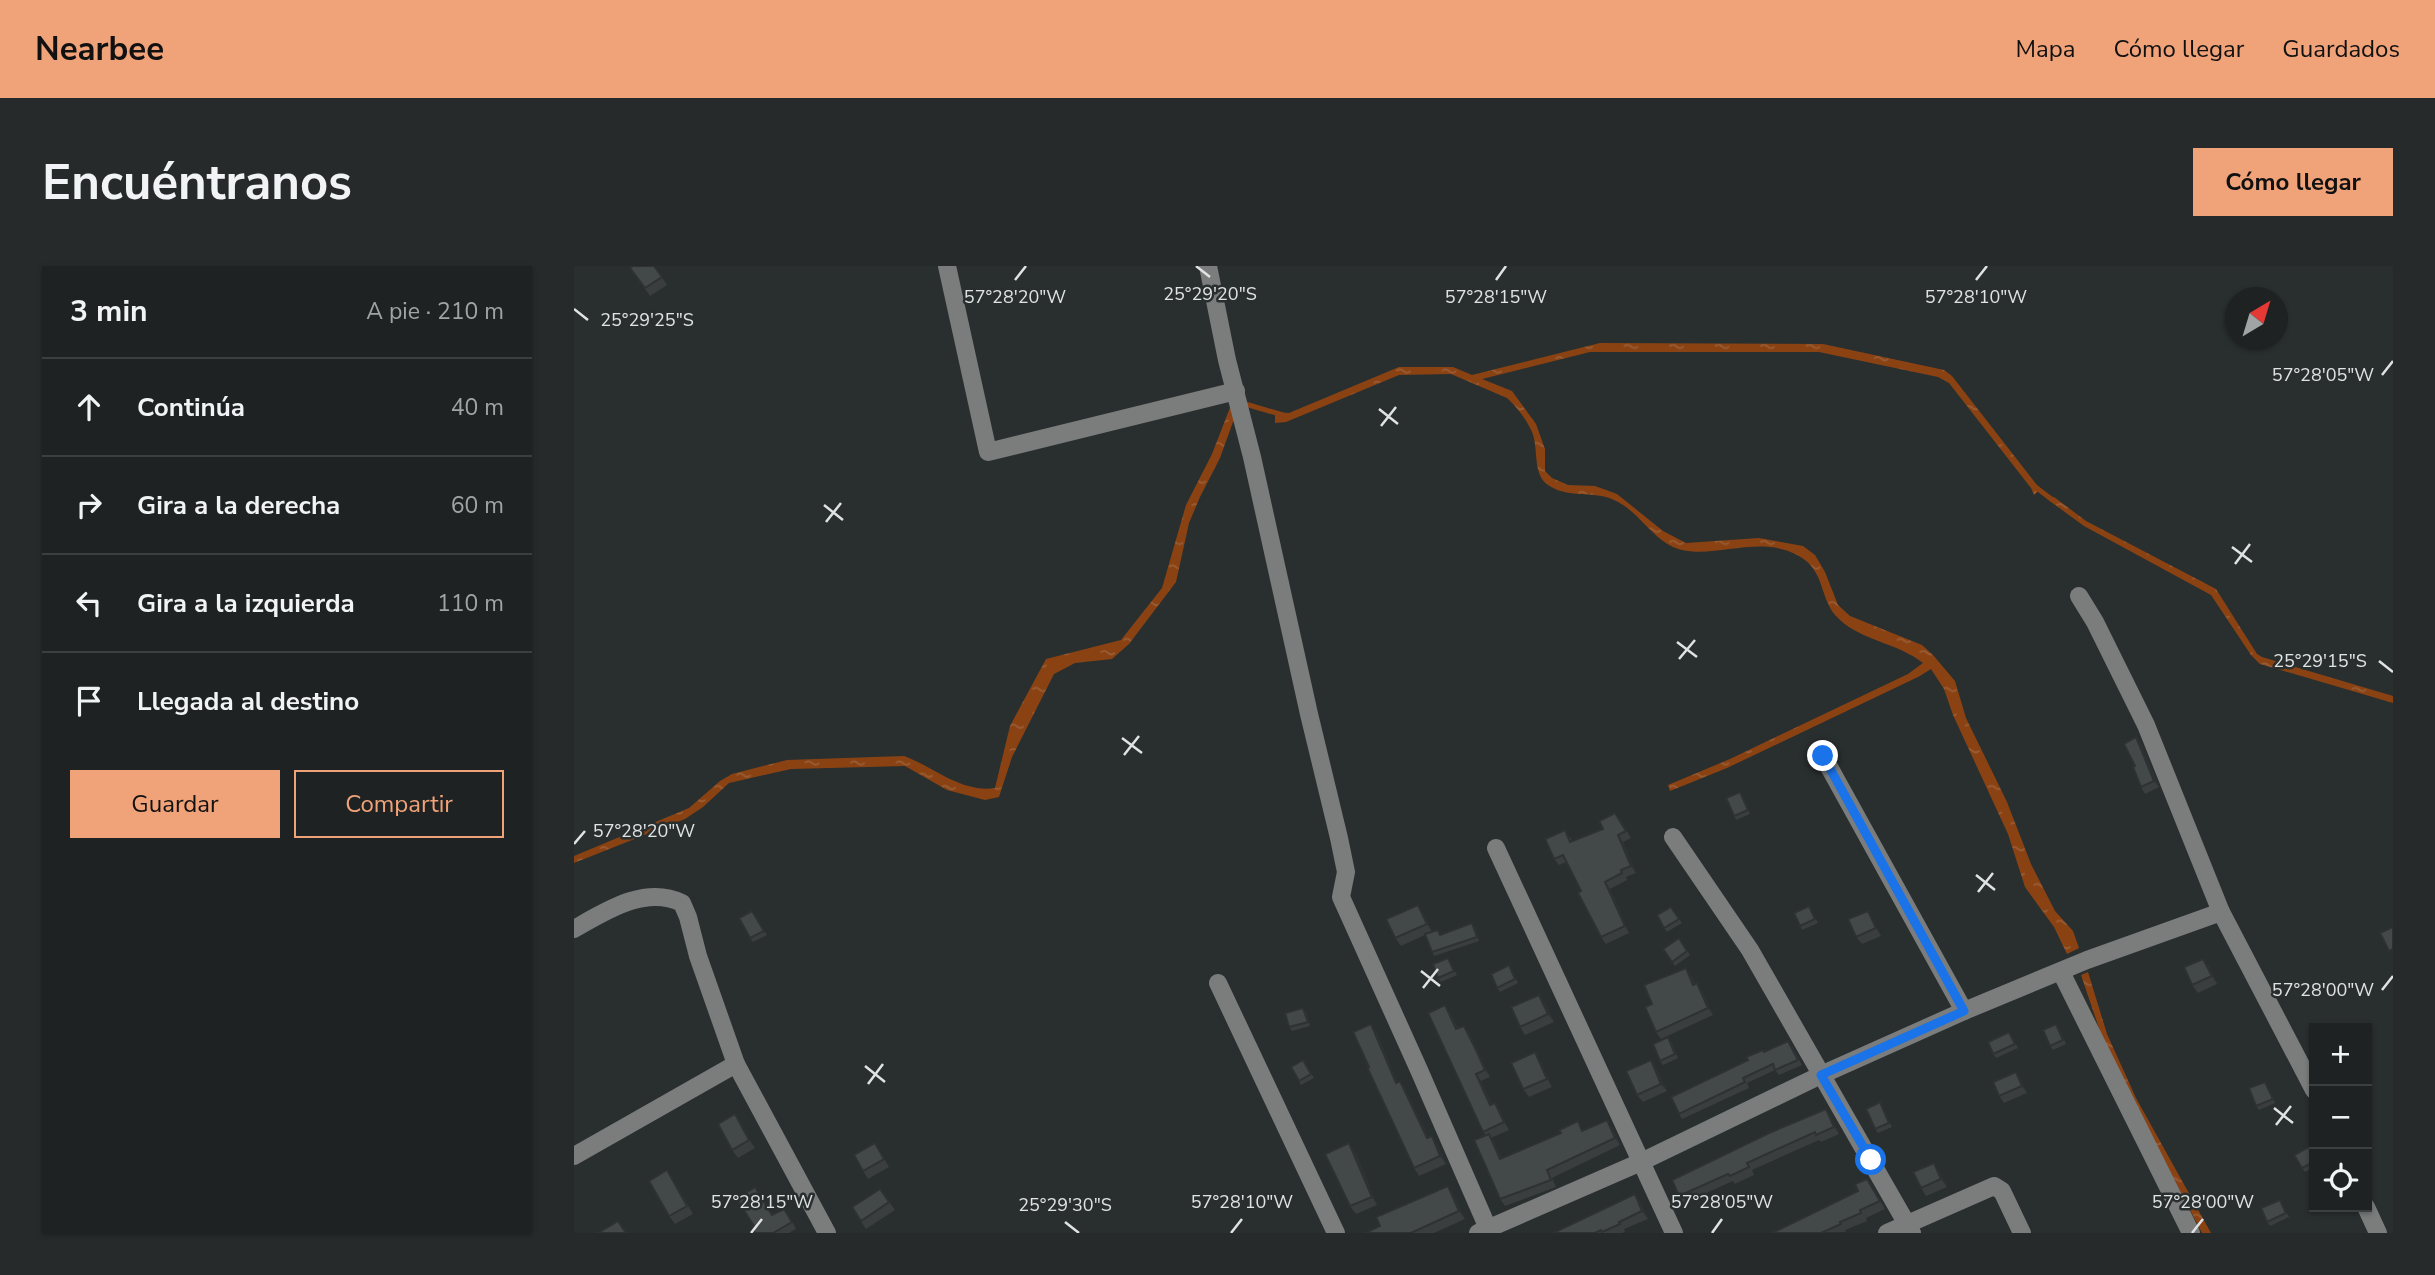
<!DOCTYPE html>
<html lang="es">
<meta charset="utf-8">
<style>
body{margin:0;font-family:"Nunito Sans",sans-serif;background:#272a2a;color:#f1f3f6}
.controls{position:absolute;right:21px;bottom:21px;display:grid;overflow:hidden;border-radius:0px;box-shadow:0 2px 5px #0004}
.controls button{width:63px;height:63px;display:grid;place-items:center;padding:0;border:0;border-bottom:2px solid #3c3f40;background:#1f2222;color:#f1f3f6;font:35px sans-serif}
.compass{position:absolute;left:1651px;top:21px;width:63px;height:63px;border-radius:50%;background:#1f2222;box-shadow:0 2px 5px #0004;rotate:38deg}
.stop{position:absolute;width:21px;height:21px;margin:-16px;border:5px solid #1a73e8;border-radius:50%;background:#fff}
.stop.end{background:#1a73e8;border-color:#fff;box-shadow:0 2px 7px #0008}
.list{margin:0;padding:0;list-style:none}
h2{display:flex;justify-content:space-between;align-items:center;height:91px;margin:0;padding:0 28px;font-size:30px}
h2 small{font-size:23px;font-weight:400;color:#a1a4a5}
.list li{display:grid;grid-template-columns:46px 1fr auto;gap:21px;align-items:center;box-sizing:border-box;height:98px;padding:0 28px;border-top:2px solid #3c3f40}
.list b{display:block;font-size:26px;white-space:nowrap}
.list em{font-size:23px;font-style:normal;color:#a1a4a5}
.actions{display:flex;gap:14px;padding:21px 28px}
.actions a{flex:1;padding:16px 0;border:2px solid #f0a279;border-radius:0px;text-align:center;font-size:24px;color:#f0a279}
.actions .main{background:#f0a279;color:#111}
.icon{flex:none;width:38px;height:38px;fill:none;stroke:currentColor;stroke-width:2;stroke-linecap:round;stroke-linejoin:round}
.map{position:relative;flex:none;width:1819px;height:967px;overflow:hidden;border-radius:0px}
header{display:flex;align-items:center;gap:42px;box-sizing:border-box;height:98px;padding:0 35px;background:#f0a279;color:#111}
header strong{font-size:33px}
nav{display:flex;gap:38px;margin-inline-start:auto;font-size:24px}
.intro{display:flex;align-items:center;justify-content:space-between;box-sizing:border-box;height:168px;padding:0 42px}
h1{margin:0;font-size:49px}
.button{padding:18px 32px;border-radius:0px;background:#f0a279;color:#111;font-size:24px;font-weight:700}
main{display:flex;gap:42px;padding:0 42px}
aside{flex:1;background:#1f2222;border-radius:0px;box-shadow:0 2px 5px #0004}
.map>svg:first-child{display:block}
.water{fill:url(#water-ripples)}
.lines{fill:none;stroke-linecap:round;stroke-linejoin:round}
.stream{stroke:#8a4213;stroke-width:5}
.minor{stroke:#7b7d7d;stroke-width:18}
.wall{fill:#3a3e3e}
.shaded-wall{fill:#2f3232}
.building{fill:#434848;stroke:#2f3232;stroke-width:2}
.route{stroke:#1a73e8;stroke-width:9}
.ticks{fill:none;stroke:#e0e3e3;stroke-width:2.5}
.ticks-label{font-size:18px;text-anchor:middle;fill:#e0e3e3;stroke:#292e2e;stroke-width:5;stroke-linejoin:round;paint-order:stroke}
</style>
<header>
<strong>Nearbee</strong>
<nav><a>Mapa</a><a>Cómo llegar</a><a>Guardados</a></nav>
</header>
<div class="intro"><h1>Encuéntranos</h1><a class="button">Cómo llegar</a></div>
<main>
<aside>
<h2>3 min<small>A pie · 210 m</small></h2>
<ul class="list">
<li><svg class="icon" aria-label="ahead" viewBox="0 0 24 24"><path d="M12 20V5M6 11l6-6 6 6"/></svg><div><b>Continúa</b></div><em>40 m</em></li>
<li><svg class="icon" aria-label="right" viewBox="0 0 24 24"><path d="M7 20v-9h11M14 6l5 5-5 5"/></svg><div><b>Gira a la derecha</b></div><em>60 m</em></li>
<li><svg class="icon" aria-label="left" viewBox="0 0 24 24"><path d="M17 20v-9H6M10 6l-5 5 5 5"/></svg><div><b>Gira a la izquierda</b></div><em>110 m</em></li>
<li><svg class="icon" aria-label="arrive" viewBox="0 0 24 24"><path d="M6 21V4h12l-3 4 3 4H6"/></svg><div><b>Llegada al destino</b></div></li>
</ul>
<div class="actions"><a class="main">Guardar</a><a>Compartir</a></div>
</aside>
<div class="map">
<svg width="1819" height="967" viewBox="0 0 1819 967">
<defs>
<pattern id="water-ripples" width="26" height="14" patternUnits="userSpaceOnUse" patternTransform="scale(1.75)"><rect width="26" height="14" fill="#8a4213"/><path d="M2 4q2-2 4 0t4 0M15 11q2-2 4 0t4 0" fill="none" stroke="#9a5d35"/></pattern>
</defs>
<rect width="100%" height="100%" fill="#292e2e"/>
<g class="water">
<path d="M 1026,77 L 1249,78 L 1370,104 L 1378,110 L 1466,223 L 1460,229 L 1457,222 L 1375,117 L 1364,111 L 1245,86 L 1016,86 L 908,113 L 938,125 L 962,158 L 971,183 L 971,205 L 978,212 L 994,219 L 1021,220 L 1043,228 L 1089,265 L 1112,277 L 1185,272 L 1229,280 L 1241,289 L 1251,306 L 1264,339 L 1276,350 L 1348,379 L 1359,389 L 1381,415 L 1392,452 L 1433,536 L 1457,598 L 1481,645 L 1499,665 L 1505,682 L 1493,688 L 1480,661 L 1451,621 L 1434,568 L 1379,449 L 1370,423 L 1357,403 L 1344,411 L 1153,502 L 1096,525 L 1094,519 L 1156,493 L 1334,408 L 1349,397 C 1324,377 1288,375 1265,353 C 1244,334 1253,304 1223,289 C 1186,269 1143,292 1108,284 C 1079,277 1066,245 1040,234 C 1019,224 994,233 974,219 C 958,208 965,183 958,166 C 953,154 942,140 933,132 L 877,108 L 825,109 L 712,156 L 701,157 L 701,146 L 715,147 L 825,101 L 879,101 L 898,109 Z"/>
<path d="M 659,134 L 664,142 L 646,192 L 626,231 L 615,257 L 602,316 L 555,378 L 538,393 L 501,397 L 480,408 L 438,491 L 425,531 L 411,534 L 373,524 L 331,500 L 217,503 L 155,517 L 129,541 L 111,553 L 0,597 L 0,590 L 115,542 L 146,515 L 158,508 L 213,494 L 330,490 C 360,501 387,527 421,522 L 436,460 L 472,393 L 547,374 L 588,322 L 612,239 L 638,188 Z"/>
<path d="M 1480,231 L 1512,255 L 1642,323 L 1683,388 L 1688,391 L 1819,430 L 1819,437 L 1686,398 L 1677,389 L 1637,329 L 1510,260 L 1473,233 Z"/>
<path d="M 1514,706 L 1533,768 L 1562,832 L 1637,967 L 1628,967 L 1559,835 L 1527,768 L 1507,709 Z"/>
</g>
<g class="lines">
<g class="stream">
<path d="M 668,137 L 709,149"/>
<path d="M 1460,220 L 1480,235"/>
</g>
<g class="minor">
<path d="M 373,0 L 414,186 L 662,125"/>
<path d="M 634,0 L 653,94 L 678,191 L 735,448 L 765,572 L 772,606 L 767,631 L 845,804 L 916,967"/>
<path d="M 1505,330 L 1521,356 L 1572,459 L 1647,646 L 1740,824"/>
<path d="M 1249,490 L 1390,745"/>
<path d="M 1099,571 L 1176,684 L 1338,967"/>
<path d="M 922,582 L 1100,967"/>
<path d="M 0,663 C 32,645 71,619 108,637 L 114,651 L 124,690 L 162,798 L 253,967"/>
<path d="M 1487,706 L 1617,967"/>
<path d="M 644,717 L 762,967"/>
<path d="M 0,890 L 162,798"/>
<path d="M 1792,941 L 1804,967"/>
<path d="M 904,967 L 1067,896 L 1247,809 L 1390,745 L 1513,694 L 1647,646"/>
<path d="M 1313,967 L 1420,920 L 1428,925 L 1448,967"/>
</g>
</g>
<g class="wall">
<path d="M 80,0 L 93,19 L 76,30 L 56,2 Z"/>
<path d="M 1562,471 L 1567,478 L 1585,521 L 1571,528 L 1567,521 L 1561,500 Z"/>
<path d="M 1169,530 L 1176,548 L 1162,554 L 1160,550 Z"/>
<path d="M 1046,553 L 1057,572 L 1049,576 L 1062,607 L 1052,611 L 1053,614 L 1036,623 L 1055,667 L 1032,678 L 1027,671 L 993,596 L 985,599 L 980,593 L 996,571 L 998,575 L 1029,563 Z"/>
<path d="M 1235,640 L 1244,657 L 1228,664 L 1226,660 Z"/>
<path d="M 1097,641 L 1108,657 L 1093,666 L 1090,662 Z"/>
<path d="M 1294,645 L 1299,653 L 1307,670 L 1288,678 L 1282,671 Z"/>
<path d="M 849,647 L 858,666 L 867,668 L 901,661 L 905,675 L 860,690 L 858,686 L 851,669 L 827,680 L 821,672 Z"/>
<path d="M 181,649 L 193,669 L 179,676 L 176,672 Z"/>
<path d="M 1105,672 L 1116,689 L 1101,700 L 1089,683 Z"/>
<path d="M 1629,693 L 1635,700 L 1643,718 L 1624,727 L 1618,719 Z"/>
<path d="M 876,696 L 883,709 L 867,716 L 864,712 Z"/>
<path d="M 935,699 L 944,717 L 926,726 L 923,722 Z"/>
<path d="M 1117,709 L 1121,718 L 1128,725 L 1139,749 L 1087,773 L 1082,766 L 1078,738 Z"/>
<path d="M 971,736 L 980,756 L 951,769 L 946,761 Z"/>
<path d="M 871,739 L 876,747 L 884,763 L 895,767 L 916,811 L 907,815 L 918,838 L 926,844 L 935,864 L 917,872 L 928,892 L 1010,864 L 1038,861 L 1046,879 L 978,912 L 982,921 L 931,940 L 926,933 L 912,869 L 909,866 Z"/>
<path d="M 732,745 L 736,760 L 718,765 L 715,761 Z"/>
<path d="M 797,758 L 802,766 L 823,816 L 826,815 L 831,823 L 855,872 L 863,878 L 872,898 L 845,910 L 840,902 L 795,801 Z"/>
<path d="M 1485,762 L 1492,778 L 1479,784 L 1476,780 Z"/>
<path d="M 1438,770 L 1444,782 L 1422,792 L 1419,788 Z"/>
<path d="M 1097,775 L 1104,792 L 1089,799 L 1086,795 Z"/>
<path d="M 1218,780 L 1228,799 L 1205,809 L 1201,804 L 1173,817 L 1175,822 L 1108,853 L 1105,848 L 1190,786 Z"/>
<path d="M 729,794 L 740,812 L 727,819 L 717,801 Z"/>
<path d="M 966,794 L 978,821 L 955,831 L 949,823 Z"/>
<path d="M 1077,794 L 1082,802 L 1093,825 L 1069,836 L 1063,829 Z"/>
<path d="M 1447,814 L 1453,827 L 1430,837 L 1425,830 Z"/>
<path d="M 1691,816 L 1701,837 L 1685,844 L 1682,840 Z"/>
<path d="M 1306,836 L 1318,861 L 1304,867 L 1301,863 Z"/>
<path d="M 1252,843 L 1257,851 L 1265,868 L 1247,876 L 1245,874 L 1178,904 L 1180,909 L 1161,918 L 1159,915 L 1110,937 L 1105,930 Z"/>
<path d="M 166,856 L 181,882 L 164,892 L 158,884 Z"/>
<path d="M 1740,878 L 1740,901 L 1731,906 L 1728,902 Z"/>
<path d="M 306,885 L 315,901 L 294,913 L 289,905 Z"/>
<path d="M 781,885 L 803,939 L 782,948 L 776,940 Z"/>
<path d="M 1360,897 L 1365,905 L 1373,921 L 1352,930 L 1347,922 Z"/>
<path d="M 98,912 L 119,948 L 101,958 L 95,950 Z"/>
<path d="M 874,920 L 879,928 L 891,953 L 860,967 L 791,967 L 806,960 Z"/>
<path d="M 1298,921 L 1311,943 L 1292,952 L 1293,955 L 1271,964 L 1272,966 L 1198,967 Z"/>
<path d="M 306,923 L 321,944 L 292,963 L 278,941 Z"/>
<path d="M 1061,928 L 1066,936 L 1074,953 L 1050,963 L 1051,966 L 1048,967 L 979,967 Z"/>
<path d="M 1706,934 L 1715,951 L 1696,960 L 1693,956 Z"/>
<path d="M 199,949 L 215,949 L 222,963 L 215,967 L 181,967 Z"/>
</g>
<g class="shaded-wall">
<path d="M 1562,471 L 1567,478 L 1585,521 L 1580,515 Z"/>
<path d="M 1044,569 L 1049,576 L 1062,607 L 1057,600 Z"/>
<path d="M 1031,616 L 1036,623 L 1055,667 L 1051,660 Z"/>
<path d="M 844,639 L 849,647 L 858,666 L 853,658 Z"/>
<path d="M 1294,645 L 1299,653 L 1307,670 L 1302,662 Z"/>
<path d="M 1629,693 L 1635,700 L 1643,718 L 1638,710 Z"/>
<path d="M 1112,702 L 1117,709 L 1124,726 L 1119,719 Z"/>
<path d="M 1123,717 L 1128,725 L 1139,749 L 1134,742 Z"/>
<path d="M 965,729 L 971,736 L 980,756 L 974,748 Z"/>
<path d="M 871,739 L 876,747 L 887,771 L 882,763 Z"/>
<path d="M 797,758 L 802,766 L 827,825 L 822,817 Z"/>
<path d="M 890,760 L 895,767 L 916,811 L 911,804 Z"/>
<path d="M 961,786 L 966,794 L 978,821 L 973,813 Z"/>
<path d="M 1077,794 L 1082,802 L 1093,825 L 1087,818 Z"/>
<path d="M 1442,806 L 1447,814 L 1453,827 L 1448,820 Z"/>
<path d="M 902,808 L 907,815 L 922,846 L 916,839 Z"/>
<path d="M 826,815 L 831,823 L 859,880 L 853,872 Z"/>
<path d="M 921,837 L 926,844 L 935,864 L 930,856 Z"/>
<path d="M 1252,843 L 1257,851 L 1265,868 L 1260,861 Z"/>
<path d="M 161,848 L 166,856 L 181,882 L 175,874 Z"/>
<path d="M 1033,854 L 1038,861 L 1046,879 L 1041,872 Z"/>
<path d="M 915,868 L 920,875 L 931,900 L 926,893 Z"/>
<path d="M 858,870 L 863,878 L 872,898 L 866,890 Z"/>
<path d="M 775,877 L 781,885 L 803,939 L 798,931 Z"/>
<path d="M 1360,897 L 1365,905 L 1373,921 L 1367,913 Z"/>
<path d="M 874,920 L 879,928 L 891,953 L 885,945 Z"/>
<path d="M 1061,928 L 1066,936 L 1074,953 L 1068,945 Z"/>
</g>
<g class="building">
<path d="M 59,0 L 80,0 L 88,11 L 71,22 L 56,2 Z"/>
<path d="M 1562,471 L 1580,515 L 1567,521 L 1559,501 L 1561,500 L 1550,478 Z"/>
<path d="M 1166,526 L 1174,544 L 1160,550 L 1152,532 Z"/>
<path d="M 1041,547 L 1052,565 L 1044,569 L 1057,600 L 1047,604 L 1048,607 L 1031,616 L 1051,660 L 1027,671 L 1004,627 L 1007,625 L 989,589 L 980,593 L 971,573 L 991,564 L 996,576 L 1029,563 L 1025,555 Z"/>
<path d="M 844,639 L 853,658 L 821,672 L 812,653 Z"/>
<path d="M 1235,640 L 1241,653 L 1226,660 L 1220,647 Z"/>
<path d="M 1097,641 L 1105,653 L 1090,662 L 1083,649 Z"/>
<path d="M 178,645 L 190,665 L 176,672 L 165,652 Z"/>
<path d="M 1294,645 L 1302,662 L 1282,671 L 1274,653 Z"/>
<path d="M 898,657 L 903,671 L 858,686 L 851,668 L 864,664 L 866,669 Z"/>
<path d="M 1819,661 L 1819,683 L 1815,685 L 1806,667 Z"/>
<path d="M 1105,672 L 1113,685 L 1098,696 L 1089,683 Z"/>
<path d="M 874,692 L 880,705 L 864,712 L 859,698 Z"/>
<path d="M 1629,693 L 1638,710 L 1618,719 L 1610,701 Z"/>
<path d="M 935,699 L 941,713 L 923,722 L 917,708 Z"/>
<path d="M 1112,702 L 1119,719 L 1123,717 L 1134,742 L 1082,766 L 1071,741 L 1078,738 L 1070,719 Z"/>
<path d="M 965,729 L 974,748 L 946,761 L 937,741 Z"/>
<path d="M 871,739 L 882,763 L 890,760 L 903,786 L 911,804 L 902,808 L 916,839 L 921,837 L 930,856 L 909,866 L 854,747 Z"/>
<path d="M 729,742 L 734,756 L 715,761 L 711,747 Z"/>
<path d="M 797,758 L 822,817 L 826,815 L 853,872 L 858,870 L 866,890 L 840,902 L 793,801 L 795,801 L 779,766 Z"/>
<path d="M 1482,758 L 1489,774 L 1476,780 L 1469,764 Z"/>
<path d="M 1435,766 L 1441,778 L 1419,788 L 1414,776 Z"/>
<path d="M 1094,771 L 1101,788 L 1086,795 L 1079,778 Z"/>
<path d="M 1214,775 L 1224,794 L 1201,804 L 1199,798 L 1169,812 L 1171,816 L 1105,848 L 1097,831 L 1174,794 L 1172,791 L 1189,784 L 1190,786 Z"/>
<path d="M 961,786 L 973,813 L 949,823 L 937,797 Z"/>
<path d="M 729,794 L 737,808 L 725,815 L 717,801 Z"/>
<path d="M 1077,794 L 1087,818 L 1063,829 L 1052,805 Z"/>
<path d="M 1442,806 L 1448,820 L 1425,830 L 1419,816 Z"/>
<path d="M 1691,816 L 1699,833 L 1682,840 L 1675,822 Z"/>
<path d="M 1306,836 L 1315,857 L 1301,863 L 1292,843 Z"/>
<path d="M 1252,843 L 1260,861 L 1242,869 L 1241,866 L 1173,897 L 1175,901 L 1156,910 L 1154,908 L 1105,930 L 1098,914 L 1195,867 Z"/>
<path d="M 161,848 L 175,874 L 158,884 L 144,858 Z"/>
<path d="M 1033,854 L 1041,872 L 973,904 L 977,914 L 926,933 L 900,874 L 915,868 L 926,893 L 987,867 L 985,864 L 1004,855 L 1008,865 Z"/>
<path d="M 301,877 L 310,893 L 289,905 L 280,889 Z"/>
<path d="M 775,877 L 798,931 L 776,940 L 751,888 Z"/>
<path d="M 1740,878 L 1740,896 L 1728,902 L 1720,889 Z"/>
<path d="M 1360,897 L 1367,913 L 1347,922 L 1339,906 Z"/>
<path d="M 93,904 L 113,940 L 95,950 L 75,915 Z"/>
<path d="M 1293,913 L 1306,935 L 1286,944 L 1287,947 L 1266,956 L 1267,958 L 1247,967 L 1198,967 L 1284,925 L 1281,918 Z"/>
<path d="M 874,920 L 885,945 L 837,967 L 791,967 L 806,960 L 802,951 Z"/>
<path d="M 181,921 L 198,949 L 210,943 L 218,956 L 199,967 L 181,967 L 178,961 L 180,960 L 163,933 Z"/>
<path d="M 306,923 L 315,936 L 287,955 L 278,941 Z"/>
<path d="M 1061,928 L 1068,945 L 1045,956 L 1046,958 L 1028,966 L 1027,964 L 1021,967 L 979,967 Z"/>
<path d="M 1706,934 L 1712,947 L 1693,956 L 1687,942 Z"/>
<path d="M 44,955 L 52,967 L 24,967 Z"/>
</g>
<g class="lines">
<path class="route" d="M 1249,490 L 1390,745 L 1247,809 L 1297,894"/>
</g>
<path class="ticks" d="M 622,0 L 636,11M 441,14 L 452,0M 922,14 L 932,0M 1402,14 L 1413,0M 0,43 L 14,54M 1808,109 L 1819,95M 805,143 L 824,158M 807,160 L 822,141M 250,239 L 269,254M 252,256 L 267,237M 1658,281 L 1678,296M 1661,298 L 1676,278M 1103,376 L 1123,391M 1105,393 L 1121,374M 1805,395 L 1819,406M 548,472 L 568,487M 550,489 L 565,470M 0,578 L 11,565M 1402,609 L 1421,624M 1404,626 L 1419,607M 847,705 L 866,720M 849,722 L 864,703M 1808,724 L 1819,710M 291,800 L 311,816M 294,818 L 309,798M 1700,842 L 1719,857M 1702,859 L 1717,840M 491,956 L 505,967M 177,967 L 188,953M 657,967 L 668,953M 1138,967 L 1148,953M 1618,967 L 1629,953"/>
<g class="ticks-label">
<text x="636" y="34">25°29'20"S</text>
<text x="441" y="37">57°28'20"W</text>
<text x="922" y="37">57°28'15"W</text>
<text x="1402" y="37">57°28'10"W</text>
<text x="73" y="60">25°29'25"S</text>
<text x="1749" y="115">57°28'05"W</text>
<text x="1746" y="401">25°29'15"S</text>
<text x="70" y="571">57°28'20"W</text>
<text x="1749" y="730">57°28'00"W</text>
<text x="188" y="942">57°28'15"W</text>
<text x="668" y="942">57°28'10"W</text>
<text x="1148" y="942">57°28'05"W</text>
<text x="1629" y="942">57°28'00"W</text>
<text x="491" y="945">25°29'30"S</text>
</g>
</svg>
<div class="controls">
<button>+</button>
<button>−</button>
<button><svg class="icon" aria-label="locate" viewBox="0 0 24 24"><circle cx="12" cy="12" r="6"/><path d="M12 2v4M12 18v4M2 12h4M18 12h4"/></svg></button>
</div>
<svg class="compass" viewBox="-18 -18 36 36"><path d="M0-13l5 13h-10z" fill="#e53935"/><path d="M0 13l5-13h-10z" fill="#a1a4a5"/></svg>
<div class="stop" style="left:1297px;top:894px"></div>
<div class="stop end" style="left:1249px;top:490px"></div>
</div>
</main>
